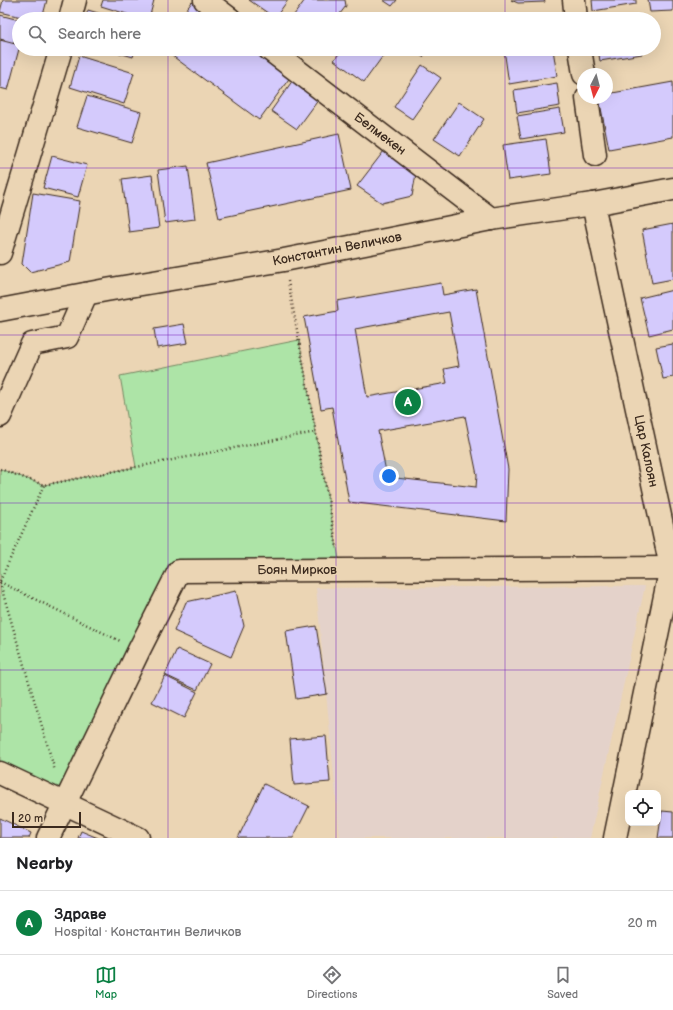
<!DOCTYPE html>
<meta charset="utf-8">
<style>
body{margin:0;font-family:"Balsamiq Sans",sans-serif;background:#f6f6f6;color:#202124}
.controls{position:absolute;right:12px;bottom:12px;display:grid;overflow:hidden;border-radius:8px;box-shadow:0 4px 16px #0002}
.controls button{width:36px;height:36px;display:grid;place-items:center;padding:0;border:0;border-bottom:1px solid #e0e0e0;background:#fff;color:#202124;font:20px sans-serif}
.compass{position:absolute;left:577px;top:68px;width:36px;height:36px;border-radius:50%;background:#fff;box-shadow:0 4px 16px #0002;rotate:186deg}
.scale{position:absolute;left:12px;bottom:10px;width:69px;box-sizing:border-box;padding-left:4px;border:2px solid #3b2a1e;border-top:0;font-size:11px;line-height:14px;white-space:nowrap;color:#3b2a1e;-webkit-text-stroke:3px #ebd5b4;paint-order:stroke}
.you{position:absolute;left:389px;top:476px;width:14px;height:14px;margin:-10px;border:3px solid #fff;border-radius:50%;background:#1a73e8;box-shadow:0 0 0 6px #1a73e833}
.badge{display:grid;place-items:center;width:26px;height:26px;border-radius:50%;background:#0b8043;color:#fff;font-size:13px;font-weight:700}
.pin{position:absolute;translate:-50% -50%;border:2px solid #fff;box-shadow:0 1px 4px #0006}
.list{margin:0;padding:0;list-style:none}
h2{display:flex;justify-content:space-between;align-items:center;height:52px;margin:0;padding:0 16px;font-size:17px}
h2 small{font-size:13px;font-weight:400;color:#757577}
.list li{display:grid;grid-template-columns:26px 1fr auto;gap:12px;align-items:center;box-sizing:border-box;height:64px;padding:0 16px;border-top:1px solid #e0e0e0}
.list b{display:block;font-size:15px;white-space:nowrap}
.list p{margin:0;font-size:13px;white-space:nowrap;color:#757577}
.list em{font-size:13px;font-style:normal;color:#757577}
.icon{flex:none;width:22px;height:22px;fill:none;stroke:currentColor;stroke-width:2;stroke-linecap:round;stroke-linejoin:round}
.map{position:relative;flex:none;width:673px;height:838px;overflow:hidden}
.search{position:absolute;background:#fff;box-shadow:0 4px 16px #0002;left:12px;right:12px;top:12px;height:44px;display:flex;align-items:center;gap:10px;box-sizing:border-box;padding:0 14px;border-radius:22px;color:#757577;font-size:15px}
.sheet{height:116px;background:#fff}
nav{display:flex;justify-content:space-around;align-items:center;box-sizing:border-box;height:56px;border-top:1px solid #e0e0e0;background:#fff;font-size:11px;color:#757577}
nav a{display:grid;justify-items:center;gap:2px}
nav .on{color:#0b8043}
.map>svg:first-child{display:block}
.built{fill:#e4d2ca}
.green{fill:#ade4a7;stroke:#748762}
.building{fill:#d4cafc;stroke:#3b2a1e;fill-rule:evenodd}
.lines{fill:none;stroke-linecap:round;stroke-linejoin:round}
.minor-casing{stroke:#3b2a1e;stroke-width:25}
.path{stroke:#3b2a1e;stroke-width:2.5;stroke-dasharray:1 3;stroke-linecap:butt}
.minor{stroke:#ebd5b4;stroke-width:22}
.grid{fill:none;stroke:#7b2cbf;stroke-width:1;stroke-opacity:0.55}
.labels{text-anchor:middle;dominant-baseline:central;stroke-width:3;stroke-linejoin:round;paint-order:stroke}
.street-label{font-size:13px;fill:#3b2a1e;stroke:#ebd5b4}
</style>
<div class="map">
<svg width="673" height="838" viewBox="0 0 673 838">
<rect width="100%" height="100%" fill="#ebd5b4"/>
<filter id="ink" filterUnits="userSpaceOnUse"><feTurbulence type="fractalNoise" baseFrequency=".025" numOctaves="2"/><feDisplacementMap in="SourceGraphic" scale="8" xChannelSelector="R" yChannelSelector="G"/><feConvolveMatrix kernelMatrix="1 2 1 2 8 2 1 2 1" color-interpolation-filters="sRGB"/></filter>
<g filter="url(#ink)">
<path class="built" d="M 645,586 L 590,838 L 340,838 L 316,588 Z"/>
<path class="green" d="M 299,340 L 341,570 L 179,571 L 64,803 L 0,773 L 0,469 L 44,485 L 136,467 L 120,376 Z"/>
<g class="building">
<path d="M 3,0 L 47,0 L 42,19 L 30,19 L 0,12 Z"/>
<path d="M 103,0 L 154,0 L 149,19 L 143,19 L 101,6 Z"/>
<path d="M 249,0 L 288,0 L 275,18 Z"/>
<path d="M 305,0 L 345,0 L 346,6 L 336,19 L 291,19 Z"/>
<path d="M 383,0 L 397,0 L 392,6 Z"/>
<path d="M 511,0 L 544,0 L 545,2 L 518,3 Z"/>
<path d="M 592,0 L 636,0 L 636,4 L 593,11 Z"/>
<path d="M 648,0 L 673,0 L 673,11 L 650,12 Z"/>
<path d="M 192,2 L 214,19 L 179,19 Z"/>
<path d="M 88,10 L 118,19 L 85,19 Z"/>
<path d="M 0,15 L 19,20 L 19,44 L 0,39 Z"/>
<path d="M 0,40 L 19,45 L 19,49 L 8,90 L 0,88 Z"/>
<path d="M 106,49 L 135,49 L 133,57 Z"/>
<path d="M 163,49 L 255,49 L 291,76 L 259,120 Z"/>
<path d="M 343,49 L 388,49 L 364,82 L 334,60 Z"/>
<path d="M 410,49 L 428,49 L 423,57 Z"/>
<path d="M 504,49 L 553,49 L 557,76 L 509,84 Z"/>
<path d="M 598,49 L 641,49 L 642,54 L 600,61 Z"/>
<path d="M 79,56 L 134,73 L 124,104 L 70,87 Z"/>
<path d="M 422,65 L 441,78 L 412,119 L 394,107 Z"/>
<path d="M 293,80 L 319,99 L 297,129 L 271,111 Z"/>
<path d="M 673,82 L 673,137 L 609,149 L 599,98 L 607,98 L 607,94 Z"/>
<path d="M 557,83 L 560,106 L 517,113 L 514,90 Z"/>
<path d="M 87,96 L 141,112 L 132,143 L 77,127 Z"/>
<path d="M 459,102 L 484,119 L 460,156 L 434,139 Z"/>
<path d="M 560,109 L 564,132 L 521,139 L 517,116 Z"/>
<path d="M 339,134 L 351,190 L 219,218 L 206,163 Z"/>
<path d="M 546,139 L 551,174 L 508,180 L 503,145 Z"/>
<path d="M 387,147 L 417,168 L 412,196 L 382,203 L 357,186 Z"/>
<path d="M 52,156 L 87,165 L 78,197 L 43,188 Z"/>
<path d="M 188,166 L 195,219 L 165,223 L 158,170 Z"/>
<path d="M 152,175 L 159,228 L 129,232 L 122,179 Z"/>
<path d="M 33,193 L 80,201 L 70,262 L 30,272 L 22,264 Z"/>
<path d="M 673,224 L 673,279 L 652,283 L 642,230 Z"/>
<path d="M 441,283 L 443,295 L 476,289 L 508,469 L 506,521 L 349,502 L 332,407 L 321,409 L 304,317 L 338,311 L 337,301 ZM 449,312 L 459,366 L 444,369 L 447,383 L 367,397 L 355,329 ZM 465,416 L 477,475 L 476,487 L 387,477 L 378,431 Z"/>
<path d="M 673,290 L 673,329 L 649,335 L 640,298 Z"/>
<path d="M 184,324 L 188,343 L 157,348 L 154,329 Z"/>
<path d="M 673,344 L 673,377 L 663,379 L 656,347 Z"/>
<path d="M 236,591 L 244,626 L 231,657 L 174,631 L 186,602 Z"/>
<path d="M 316,626 L 327,694 L 296,699 L 286,631 Z"/>
<path d="M 177,649 L 210,664 L 197,690 L 165,675 Z"/>
<path d="M 165,676 L 197,692 L 184,718 L 152,702 Z"/>
<path d="M 326,736 L 330,782 L 294,785 L 290,739 Z"/>
<path d="M 264,784 L 309,806 L 293,838 L 238,838 Z"/>
<path d="M 662,811 L 673,812 L 673,838 L 658,838 Z"/>
<path d="M 0,818 L 31,833 L 29,838 L 0,838 Z"/>
<path d="M 81,831 L 98,838 L 78,838 Z"/>
</g>
<g class="lines">
<defs>
<g id="minor">
<path d="M 205,0 L 230,19"/>
<path d="M 574,0 L 576,19"/>
<path d="M 70,19 L 75,0"/>
<path d="M 269,49 L 491,219"/>
<path d="M 580,49 L 584,74"/>
<path d="M 587,98 L 595,155"/>
<path d="M 593,204 L 671,567 L 615,838"/>
<path d="M 0,253 L 61,49"/>
<path d="M 0,310 L 106,290 L 284,260 L 491,219 L 593,204 L 673,189"/>
<path d="M 0,416 L 32,344 L 67,337 L 86,294"/>
<path d="M 0,773 L 138,838"/>
<path d="M 48,838 L 139,650 L 179,571 L 673,568"/>
</g>
</defs>
<use href="#minor" class="minor-casing"/>
<g class="path">
<path d="M 288,281 L 337,548"/>
<path d="M 0,469 L 44,485 L 316,432"/>
<path d="M 0,581 L 44,485"/>
<path d="M 0,582 L 120,641"/>
<path d="M 0,583 L 55,771"/>
</g>
<use href="#minor" class="minor"/>
</g>
</g>
<path class="grid" d="M 168,0 L 168,19M 336,0 L 336,19M 505,0 L 505,19M 168,49 L 168,838M 336,49 L 336,838M 505,49 L 505,838M 0,168 L 673,168M 0,335 L 673,335M 0,503 L 673,503M 0,670 L 673,670"/>
<g class="labels">
<g class="street-label">
<text transform="translate(380 134) rotate(37)">Белмекен</text>
<text transform="translate(337 249) rotate(-11)">Константин Величков</text>
<text transform="translate(646 451) rotate(78)">Цар Калоян</text>
<text x="297" y="570">Боян Мирков</text>
</g>
</g>
</svg>
<div class="controls">
<button><svg class="icon" aria-label="locate" viewBox="0 0 24 24"><circle cx="12" cy="12" r="6"/><path d="M12 2v4M12 18v4M2 12h4M18 12h4"/></svg></button>
</div>
<svg class="compass" viewBox="-18 -18 36 36"><path d="M0-13l5 13h-10z" fill="#e53935"/><path d="M0 13l5-13h-10z" fill="#757577"/></svg>
<div class="scale">20 m</div>
<div class="you"></div>
<div class="pin badge" style="left:408px;top:402px">A</div>
<div class="search"><svg class="icon" aria-label="search" viewBox="0 0 24 24"><circle cx="10" cy="10" r="6"/><path d="M15 15l6 6"/></svg>Search here</div>
</div>
<section class="sheet">
<h2>Nearby<small></small></h2>
<ul class="list">
<li><span class="badge">A</span><div><b>Здраве</b><p>Hospital · Константин Величков</p></div><em>20 m</em></li>
</ul>
</section>
<nav>
<a class="on"><svg class="icon" aria-label="map" viewBox="0 0 24 24"><path d="M3 6l6-2 6 2 6-2v14l-6 2-6-2-6 2zM9 4v14M15 6v14"/></svg>Map</a>
<a><svg class="icon" aria-label="directions" viewBox="0 0 24 24"><path d="M12 3l9 9-9 9-9-9zM9 14v-3h6M13 9l2 2-2 2"/></svg>Directions</a>
<a><svg class="icon" aria-label="saved" viewBox="0 0 24 24"><path d="M7 4h10v16l-5-4-5 4z"/></svg>Saved</a>
</nav>
